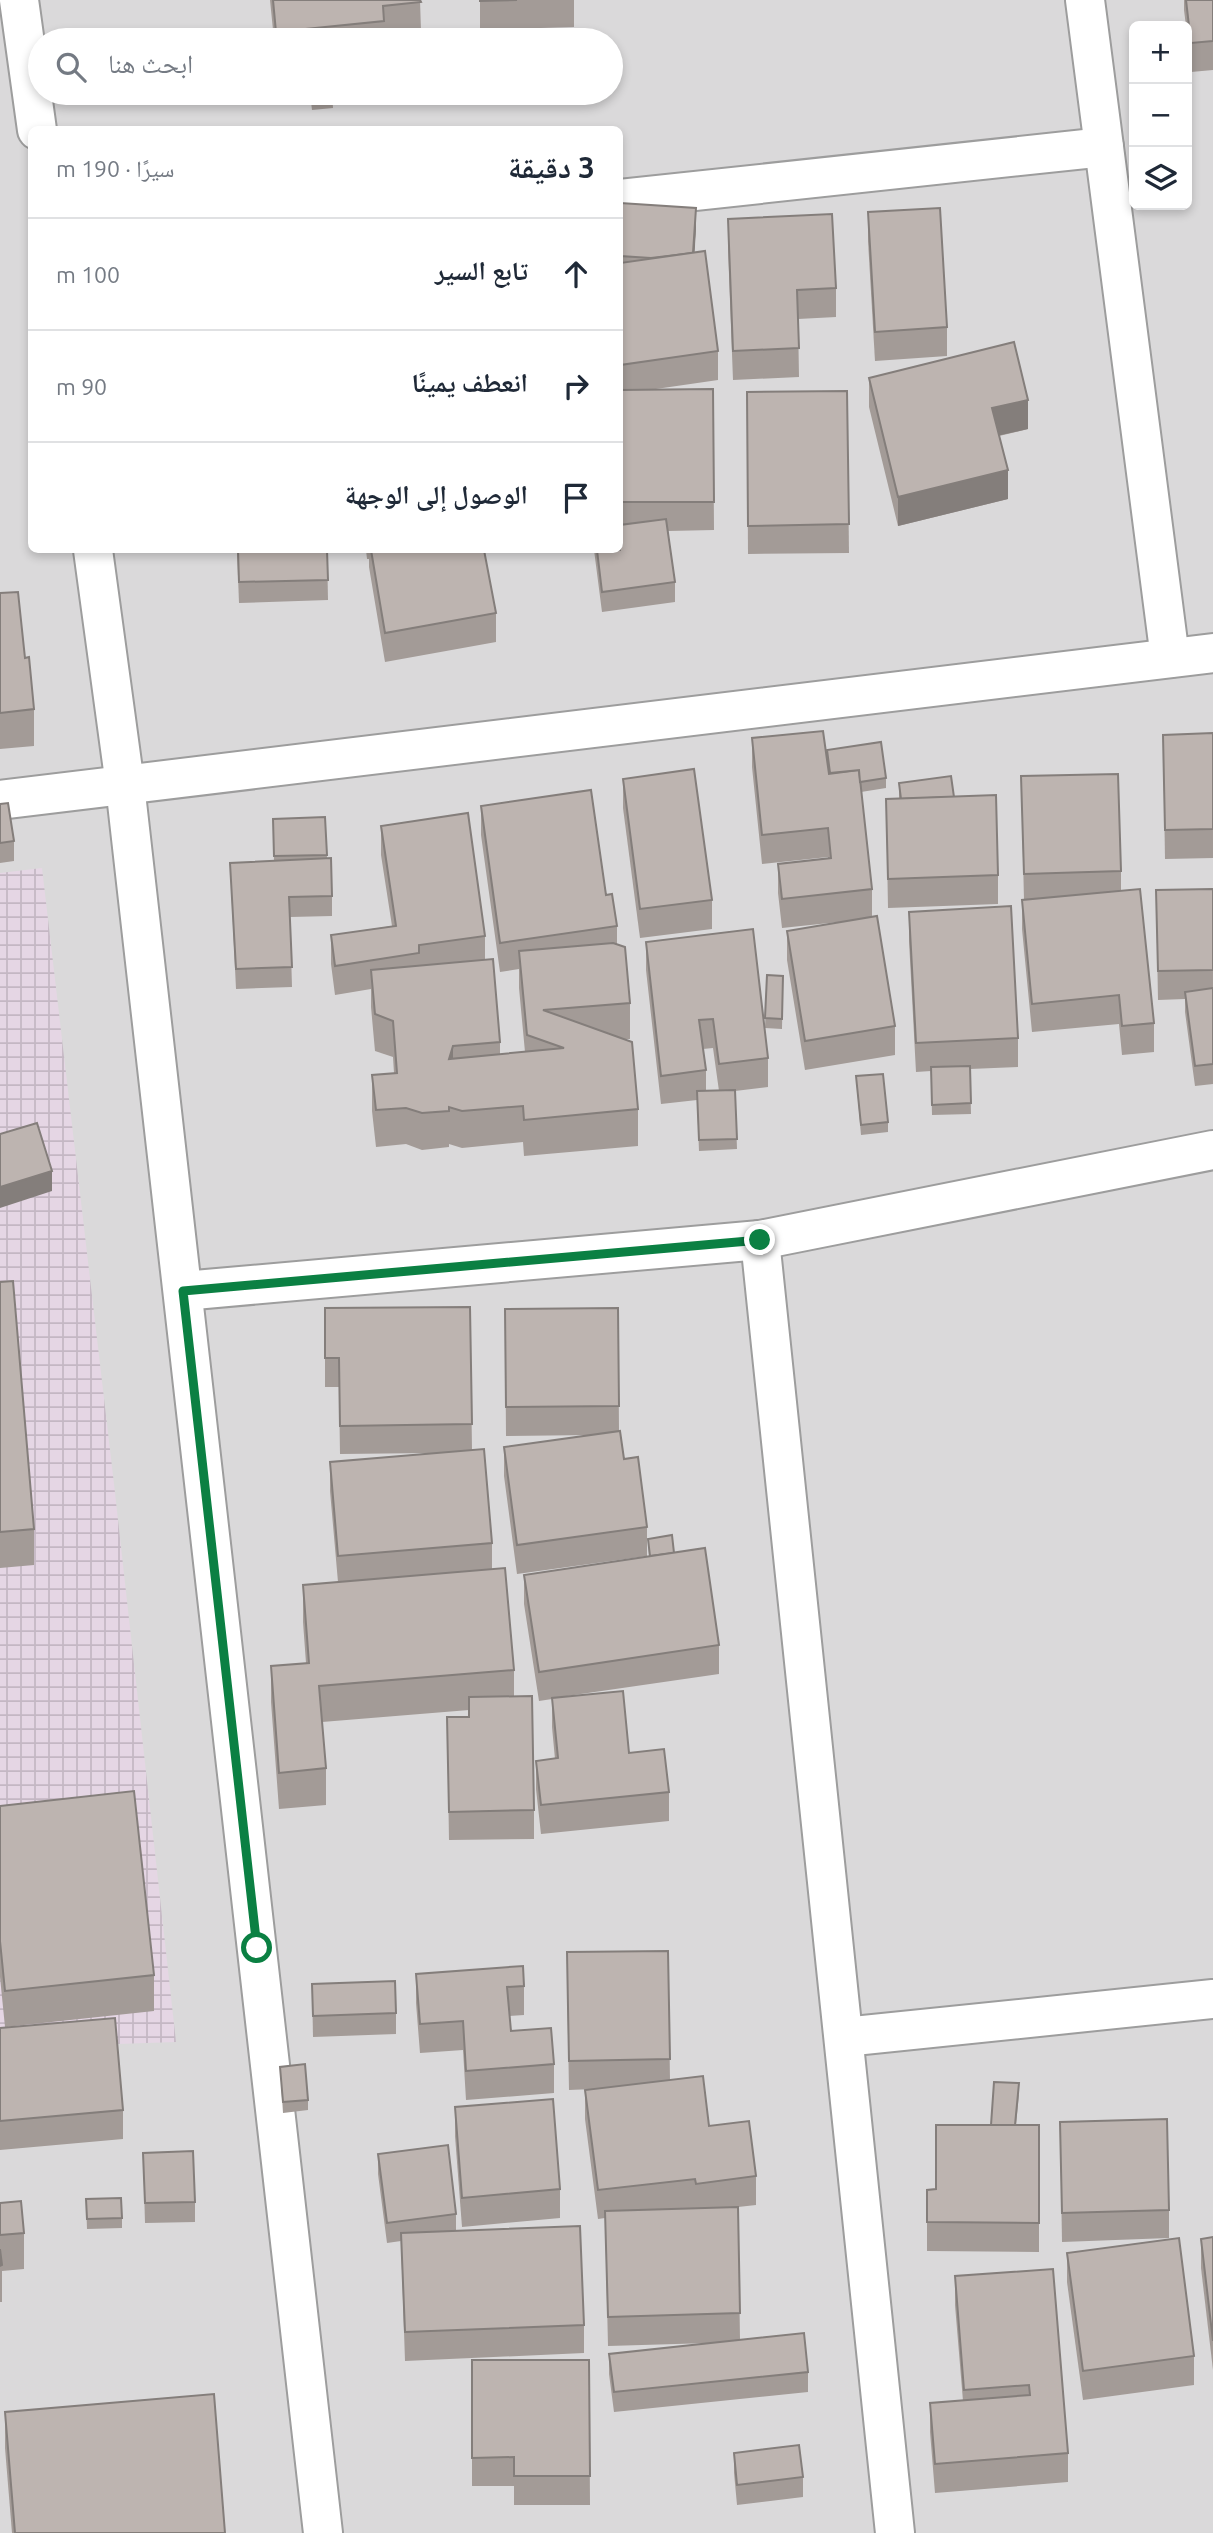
<!DOCTYPE html>
<html lang="ar">
<meta charset="utf-8">
<style>
body{margin:0;font-family:Ubuntu,"Noto Naskh Arabic",sans-serif;background:#f6f6f7;color:#1f2937;direction:rtl}
.controls{position:absolute;right:21px;top:21px;display:grid;overflow:hidden;border-radius:10px;box-shadow:0 4px 10px #0003}
.controls button{width:63px;height:63px;display:grid;place-items:center;padding:0;border:0;border-bottom:2px solid #e0e1e3;background:#fff;color:#1f2937;font:35px sans-serif}
.stop{position:absolute;width:21px;height:21px;margin:-16px;border:5px solid #0b8043;border-radius:50%;background:#fff}
.stop.end{background:#0b8043;border-color:#fff;box-shadow:0 2px 7px #0008}
.list{margin:0;padding:0;list-style:none}
h2{display:flex;justify-content:space-between;align-items:center;height:91px;margin:0;padding:0 28px;font-size:30px}
h2 small{font-size:23px;font-weight:400;color:#747a83}
.list li{display:grid;grid-template-columns:46px 1fr auto;gap:21px;align-items:center;box-sizing:border-box;height:112px;padding:0 28px;border-top:2px solid #e0e1e3}
.list b{display:block;font-size:26px;white-space:nowrap}
.list em{font-size:23px;font-style:normal;color:#747a83}
.icon{flex:none;width:38px;height:38px;fill:none;stroke:currentColor;stroke-width:2;stroke-linecap:round;stroke-linejoin:round}
.map{position:relative;flex:none;width:1213px;height:2533px;overflow:hidden;direction:ltr}
.search{position:absolute;background:#fff;box-shadow:0 4px 10px #0003;left:28px;top:28px;width:595px;height:77px;display:flex;align-items:center;gap:18px;box-sizing:border-box;padding:0 24px;border-radius:38px;color:#747a83;font-size:26px}
.panel{position:absolute;background:#fff;box-shadow:0 4px 10px #0003;left:28px;top:126px;width:595px;height:427px;border-radius:10px;direction:rtl}
.map>svg:first-child{display:block}
.residential{fill:#dad9da;fill-rule:evenodd}
.industrial{fill:url(#industrial-grid)}
.lines{fill:none;stroke-linecap:round;stroke-linejoin:round}
.minor-casing{stroke:#9d9d9d;stroke-width:42}
.minor{stroke:#fff;stroke-width:38}
.wall{fill:#a39b97;fill-rule:evenodd}
.shaded-wall{fill:#847e7b}
.building{fill:#bdb4b0;stroke:#847e7b;stroke-width:2}
.route{stroke:#0b8043;stroke-width:9}
</style>
<div class="map">
<svg width="1213" height="2533" viewBox="0 0 1213 2533">
<defs>
<pattern id="industrial-grid" width="8" height="8" patternUnits="userSpaceOnUse" patternTransform="scale(1.75)"><rect width="8" height="8" fill="#e5d6e4"/><path d="M0 4h8M4 0v8" fill="none" stroke="#c4b7c3"/></pattern>
</defs>
<rect width="100%" height="100%" fill="#ede9e3"/>
<path class="residential" d="M 0,0 L 1213,0 L 1213,2533 L 0,2533 ZM 1134,26 L 1187,26 L 1187,205 L 1134,205 ZM 40,40 L 611,40 L 611,93 L 40,93 ZM 32,130 L 620,130 L 620,550 L 32,550 Z"/>
<path class="industrial" d="M 42,868 L 114,1484 L 176,2042 L 0,2048 L 0,873 Z"/>
<g class="lines">
<defs>
<g id="minor">
<path d="M 19,0 L 37,130"/>
<path d="M 1085,0 L 1170,658"/>
<path d="M 620,199 L 1104,147"/>
<path d="M 93,550 L 125,785 L 323,2533"/>
<path d="M 0,800 L 1213,653"/>
<path d="M 760,1240 L 895,2533"/>
<path d="M 183,1291 L 760,1240 L 1213,1150"/>
<path d="M 844,2037 L 1213,1999"/>
</g>
</defs>
<use href="#minor" class="minor-casing"/>
<use href="#minor" class="minor"/>
</g>
<g class="wall">
<path d="M 270,0 L 420,0 L 421,31 L 384,35 L 384,40 L 274,40 Z"/>
<path d="M 480,0 L 574,0 L 574,27 L 480,30 Z"/>
<path d="M 1184,0 L 1213,0 L 1213,70 L 1191,72 L 1187,36 L 1187,26 L 1186,26 L 1184,10 Z"/>
<path d="M 310,93 L 332,93 L 333,108 L 312,110 Z"/>
<path d="M 620,203 L 696,228 L 694,252 L 718,351 L 718,380 L 649,390 L 713,389 L 714,530 L 668,531 L 675,582 L 675,602 L 602,612 L 594,550 L 620,550 Z"/>
<path d="M 868,212 L 947,327 L 947,356 L 875,361 L 868,241 Z"/>
<path d="M 728,219 L 836,288 L 836,317 L 798,319 L 799,377 L 733,380 L 728,248 Z"/>
<path d="M 869,378 L 1028,429 L 999,436 L 1008,499 L 898,526 L 869,407 Z"/>
<path d="M 847,391 L 849,553 L 748,554 L 747,392 Z"/>
<path d="M 237,550 L 327,550 L 328,600 L 239,603 Z"/>
<path d="M 366,550 L 484,550 L 496,613 L 496,642 L 385,662 L 369,567 L 369,559 L 367,559 Z"/>
<path d="M 0,593 L 25,658 L 34,709 L 34,746 L 0,749 Z"/>
<path d="M 1213,733 L 1213,858 L 1165,859 L 1163,735 Z"/>
<path d="M 752,738 L 827,760 L 827,750 L 886,778 L 886,788 L 861,792 L 872,889 L 872,917 L 895,1026 L 895,1055 L 805,1070 L 787,960 L 787,931 L 848,921 L 782,928 L 778,893 L 778,864 L 828,858 L 828,857 L 762,864 L 752,767 Z"/>
<path d="M 1021,776 L 1121,871 L 1121,891 L 1154,1023 L 1154,1052 L 1122,1055 L 1119,1024 L 1032,1032 L 1022,929 L 1022,900 L 1024,900 Z"/>
<path d="M 623,779 L 712,900 L 712,929 L 640,938 L 623,808 Z"/>
<path d="M 899,783 L 954,797 L 998,875 L 998,904 L 888,908 L 886,799 L 899,799 Z"/>
<path d="M 0,804 L 14,841 L 14,861 L 0,863 Z"/>
<path d="M 481,806 L 606,895 L 617,926 L 617,945 L 630,1003 L 630,1039 L 625,1039 L 638,1109 L 638,1146 L 524,1156 L 523,1142 L 462,1148 L 449,1144 L 449,1147 L 422,1150 L 406,1144 L 376,1147 L 372,1111 L 372,1075 L 394,1073 L 393,1057 L 375,1051 L 371,1007 L 371,989 L 335,995 L 331,964 L 331,935 L 392,926 L 381,855 L 381,826 L 485,936 L 485,960 L 500,1042 L 500,1054 L 525,1052 L 519,988 L 519,969 L 500,972 L 481,835 Z"/>
<path d="M 325,817 L 327,858 L 332,896 L 332,916 L 290,917 L 292,987 L 236,989 L 230,863 L 274,861 L 273,819 Z"/>
<path d="M 1213,889 L 1213,1084 L 1195,1086 L 1185,1012 L 1185,999 L 1158,1000 L 1156,890 Z"/>
<path d="M 909,912 L 1018,1038 L 1018,1067 L 970,1069 L 971,1114 L 932,1115 L 931,1071 L 916,1072 L 909,941 Z"/>
<path d="M 646,942 L 768,1058 L 768,1087 L 735,1091 L 737,1149 L 699,1151 L 697,1100 L 661,1104 L 646,970 ZM 713,1048 L 719,1091 L 706,1091 L 706,1070 L 703,1049 Z"/>
<path d="M 767,975 L 783,976 L 782,1029 L 765,1028 Z"/>
<path d="M 856,1076 L 888,1122 L 888,1132 L 861,1135 Z"/>
<path d="M 0,1282 L 34,1529 L 34,1565 L 0,1568 Z"/>
<path d="M 470,1307 L 472,1450 L 492,1543 L 492,1569 L 514,1670 L 514,1696 L 534,1810 L 534,1839 L 449,1840 L 447,1717 L 469,1717 L 469,1710 L 322,1722 L 326,1768 L 326,1805 L 279,1809 L 271,1702 L 271,1666 L 306,1663 L 303,1622 L 303,1585 L 338,1582 L 330,1491 L 330,1462 L 431,1453 L 340,1454 L 339,1387 L 325,1387 L 325,1308 Z"/>
<path d="M 618,1308 L 619,1431 L 624,1459 L 647,1527 L 647,1556 L 517,1574 L 504,1476 L 504,1447 L 592,1435 L 506,1436 L 505,1309 Z"/>
<path d="M 648,1539 L 674,1553 L 719,1645 L 719,1674 L 567,1696 L 629,1753 L 669,1792 L 669,1821 L 541,1834 L 536,1789 L 536,1761 L 555,1759 L 552,1727 L 552,1699 L 539,1701 L 524,1604 L 524,1575 L 649,1557 Z"/>
<path d="M 0,1806 L 154,1975 L 154,2011 L 5,2027 L 0,1977 Z"/>
<path d="M 668,1951 L 670,2080 L 709,2126 L 756,2176 L 756,2205 L 738,2207 L 740,2340 L 808,2372 L 808,2392 L 614,2412 L 609,2374 L 609,2354 L 710,2343 L 608,2346 L 605,2218 L 598,2219 L 585,2119 L 585,2090 L 593,2089 L 569,2090 L 567,1981 Z"/>
<path d="M 416,1974 L 524,1986 L 524,2015 L 509,2016 L 511,2031 L 554,2064 L 554,2093 L 466,2100 L 463,2050 L 420,2053 L 416,2003 Z"/>
<path d="M 312,1984 L 396,2013 L 396,2034 L 313,2037 Z"/>
<path d="M 0,2028 L 123,2110 L 123,2139 L 0,2150 Z"/>
<path d="M 280,2067 L 308,2100 L 308,2110 L 283,2113 Z"/>
<path d="M 1019,2094 L 1016,2125 L 1039,2125 L 1039,2252 L 927,2251 L 927,2190 L 936,2189 Z"/>
<path d="M 455,2107 L 560,2189 L 560,2218 L 462,2227 L 455,2136 Z"/>
<path d="M 1060,2122 L 1169,2210 L 1169,2238 L 1062,2242 Z"/>
<path d="M 143,2153 L 195,2202 L 195,2222 L 145,2223 Z"/>
<path d="M 378,2154 L 456,2214 L 456,2231 L 584,2325 L 584,2353 L 405,2361 L 401,2241 L 387,2243 L 378,2174 Z"/>
<path d="M 86,2199 L 122,2218 L 122,2228 L 87,2229 Z"/>
<path d="M 0,2203 L 24,2233 L 24,2269 L 2,2271 L 2,2302 L 0,2302 Z"/>
<path d="M 1213,2237 L 1213,2370 L 1201,2268 L 1201,2239 Z"/>
<path d="M 1067,2253 L 1194,2356 L 1194,2385 L 1083,2400 L 1067,2282 Z"/>
<path d="M 1053,2269 L 1068,2453 L 1068,2482 L 935,2493 L 930,2432 L 930,2403 L 963,2401 L 955,2305 L 955,2276 Z"/>
<path d="M 472,2360 L 589,2360 L 590,2505 L 514,2505 L 514,2486 L 472,2486 Z"/>
<path d="M 5,2412 L 225,2533 L 12,2533 L 5,2448 Z"/>
<path d="M 734,2453 L 803,2477 L 803,2497 L 737,2505 L 734,2473 Z"/>
</g>
<g class="shaded-wall">
<path d="M 696,208 L 696,228 L 693,281 L 693,261 Z"/>
<path d="M 1028,400 L 1028,429 L 992,437 L 992,408 Z"/>
<path d="M 1008,470 L 1008,499 L 898,526 L 898,497 Z"/>
<path d="M 453,1046 L 453,1083 L 449,1059 Z"/>
<path d="M 52,1171 L 52,1191 L 0,1208 L 0,1187 Z"/>
</g>
<g class="building">
<path d="M 273,0 L 420,0 L 421,2 L 383,6 L 384,21 L 276,32 Z"/>
<path d="M 480,0 L 517,0 L 480,1 Z"/>
<path d="M 1186,0 L 1213,0 L 1213,41 L 1191,43 Z"/>
<path d="M 311,93 L 332,93 L 333,98 L 312,100 Z"/>
<path d="M 620,203 L 696,208 L 693,253 L 651,258 L 620,256 Z"/>
<path d="M 940,208 L 947,327 L 875,332 L 868,212 Z"/>
<path d="M 832,214 L 836,288 L 797,290 L 799,348 L 733,351 L 728,219 Z"/>
<path d="M 705,251 L 718,351 L 620,365 L 620,263 Z"/>
<path d="M 1014,342 L 1028,400 L 992,408 L 1008,470 L 898,497 L 869,378 Z"/>
<path d="M 713,389 L 714,502 L 620,502 L 620,390 Z"/>
<path d="M 847,391 L 849,524 L 748,526 L 747,392 Z"/>
<path d="M 666,519 L 675,582 L 602,592 L 597,550 L 620,550 L 620,525 Z"/>
<path d="M 238,550 L 327,550 L 328,580 L 239,582 Z"/>
<path d="M 371,550 L 484,550 L 496,613 L 385,633 Z"/>
<path d="M 18,592 L 25,658 L 29,657 L 34,709 L 0,713 L 0,593 Z"/>
<path d="M 823,731 L 829,774 L 859,770 L 872,889 L 782,899 L 778,864 L 831,858 L 828,828 L 762,835 L 752,738 Z"/>
<path d="M 1213,733 L 1213,829 L 1165,830 L 1163,735 Z"/>
<path d="M 881,742 L 886,778 L 860,782 L 859,770 L 830,773 L 827,750 Z"/>
<path d="M 694,769 L 712,900 L 640,909 L 623,779 Z"/>
<path d="M 1118,774 L 1121,871 L 1024,874 L 1021,776 Z"/>
<path d="M 951,776 L 954,797 L 901,799 L 899,783 Z"/>
<path d="M 591,790 L 606,895 L 612,894 L 617,926 L 500,943 L 481,806 Z"/>
<path d="M 996,795 L 998,875 L 888,879 L 886,799 Z"/>
<path d="M 8,803 L 14,841 L 0,843 L 0,804 Z"/>
<path d="M 468,813 L 485,936 L 419,945 L 419,953 L 335,966 L 331,935 L 396,926 L 381,826 Z"/>
<path d="M 325,817 L 327,855 L 274,856 L 273,819 Z"/>
<path d="M 331,858 L 332,896 L 289,897 L 292,967 L 236,969 L 230,863 Z"/>
<path d="M 1140,889 L 1154,1023 L 1122,1026 L 1119,995 L 1032,1004 L 1022,900 Z"/>
<path d="M 1213,889 L 1213,970 L 1158,971 L 1156,890 Z"/>
<path d="M 1011,906 L 1018,1038 L 916,1043 L 909,912 Z"/>
<path d="M 877,916 L 895,1026 L 805,1041 L 787,931 Z"/>
<path d="M 753,929 L 768,1058 L 719,1064 L 713,1019 L 699,1020 L 706,1070 L 661,1076 L 646,942 Z"/>
<path d="M 613,943 L 625,947 L 630,1003 L 543,1010 L 632,1042 L 638,1109 L 524,1120 L 523,1106 L 462,1111 L 449,1107 L 449,1111 L 422,1113 L 406,1108 L 376,1110 L 372,1075 L 397,1073 L 393,1021 L 375,1014 L 371,970 L 493,959 L 500,1042 L 453,1046 L 449,1059 L 564,1048 L 527,1035 L 519,951 Z"/>
<path d="M 767,975 L 783,976 L 782,1019 L 765,1018 Z"/>
<path d="M 1213,988 L 1213,1064 L 1195,1066 L 1185,992 Z"/>
<path d="M 970,1066 L 971,1103 L 932,1105 L 931,1067 Z"/>
<path d="M 883,1074 L 888,1122 L 861,1125 L 856,1076 Z"/>
<path d="M 735,1090 L 737,1139 L 699,1140 L 697,1091 Z"/>
<path d="M 37,1123 L 52,1171 L 0,1187 L 0,1134 Z"/>
<path d="M 13,1281 L 34,1529 L 0,1532 L 0,1282 Z"/>
<path d="M 470,1307 L 472,1424 L 340,1426 L 339,1358 L 325,1358 L 325,1308 Z"/>
<path d="M 618,1308 L 619,1406 L 506,1407 L 505,1309 Z"/>
<path d="M 620,1431 L 624,1459 L 638,1457 L 647,1527 L 517,1545 L 504,1447 Z"/>
<path d="M 484,1449 L 492,1543 L 338,1556 L 330,1462 Z"/>
<path d="M 672,1535 L 674,1553 L 650,1556 L 648,1539 Z"/>
<path d="M 705,1548 L 719,1645 L 539,1672 L 524,1575 Z"/>
<path d="M 505,1568 L 514,1670 L 319,1686 L 326,1768 L 279,1773 L 271,1666 L 309,1663 L 303,1585 Z"/>
<path d="M 623,1691 L 629,1753 L 664,1749 L 669,1792 L 541,1805 L 536,1761 L 558,1758 L 552,1698 Z"/>
<path d="M 532,1696 L 534,1810 L 449,1812 L 447,1717 L 469,1717 L 469,1697 Z"/>
<path d="M 134,1791 L 154,1975 L 5,1991 L 0,1941 L 0,1806 Z"/>
<path d="M 668,1951 L 670,2059 L 569,2061 L 567,1952 Z"/>
<path d="M 523,1966 L 524,1986 L 507,1987 L 511,2031 L 551,2028 L 554,2064 L 466,2071 L 463,2021 L 420,2024 L 416,1974 Z"/>
<path d="M 395,1981 L 396,2013 L 313,2016 L 312,1984 Z"/>
<path d="M 115,2018 L 123,2110 L 0,2121 L 0,2028 Z"/>
<path d="M 305,2064 L 308,2100 L 283,2102 L 280,2067 Z"/>
<path d="M 703,2076 L 709,2126 L 749,2121 L 756,2176 L 696,2184 L 695,2179 L 598,2190 L 585,2090 Z"/>
<path d="M 994,2082 L 1019,2083 L 1015,2125 L 991,2125 Z"/>
<path d="M 553,2099 L 560,2189 L 462,2198 L 455,2107 Z"/>
<path d="M 1167,2119 L 1169,2210 L 1062,2213 L 1060,2122 Z"/>
<path d="M 936,2125 L 1039,2125 L 1039,2223 L 927,2222 L 927,2190 L 936,2189 Z"/>
<path d="M 448,2145 L 456,2214 L 387,2223 L 378,2154 Z"/>
<path d="M 193,2151 L 195,2202 L 145,2203 L 143,2153 Z"/>
<path d="M 121,2198 L 122,2218 L 87,2219 L 86,2199 Z"/>
<path d="M 21,2201 L 24,2233 L 0,2235 L 0,2203 Z"/>
<path d="M 738,2207 L 740,2313 L 608,2317 L 605,2211 Z"/>
<path d="M 580,2226 L 584,2325 L 405,2332 L 401,2233 Z"/>
<path d="M 1213,2237 L 1213,2341 L 1201,2239 Z"/>
<path d="M 1179,2238 L 1194,2356 L 1083,2371 L 1067,2253 Z"/>
<path d="M 0,2249 L 2,2265 L 0,2266 Z"/>
<path d="M 1053,2269 L 1068,2453 L 935,2464 L 930,2403 L 1030,2395 L 1029,2385 L 964,2390 L 955,2276 Z"/>
<path d="M 804,2333 L 808,2372 L 614,2392 L 609,2354 Z"/>
<path d="M 472,2360 L 589,2360 L 590,2476 L 514,2476 L 514,2457 L 472,2458 Z"/>
<path d="M 214,2394 L 225,2533 L 15,2533 L 5,2412 Z"/>
<path d="M 799,2445 L 803,2477 L 737,2485 L 734,2453 Z"/>
</g>
<g class="lines">
<path class="route" d="M 257,1948 L 183,1291 L 760,1240"/>
</g>
</svg>
<div class="controls">
<button>+</button>
<button>−</button>
<button><svg class="icon" aria-label="layers" viewBox="0 0 24 24"><path d="M12 4l9 5-9 5-9-5zM3 14l9 5 9-5"/></svg></button>
</div>
<div class="stop" style="left:257px;top:1948px"></div>
<div class="stop end" style="left:760px;top:1240px"></div>
<div class="search"><svg class="icon" aria-label="search" viewBox="0 0 24 24"><circle cx="10" cy="10" r="6"/><path d="M15 15l6 6"/></svg>ابحث هنا</div>
<section class="panel">
<h2>3 دقيقة<small>سيرًا · 190 m</small></h2>
<ul class="list">
<li><svg class="icon" aria-label="ahead" viewBox="0 0 24 24"><path d="M12 20V5M6 11l6-6 6 6"/></svg><div><b>تابع السير</b></div><em>100 m</em></li>
<li><svg class="icon" aria-label="right" viewBox="0 0 24 24"><path d="M7 20v-9h11M14 6l5 5-5 5"/></svg><div><b>انعطف يمينًا</b></div><em>90 m</em></li>
<li><svg class="icon" aria-label="arrive" viewBox="0 0 24 24"><path d="M6 21V4h12l-3 4 3 4H6"/></svg><div><b>الوصول إلى الوجهة</b></div></li>
</ul>
</section>
</div>
